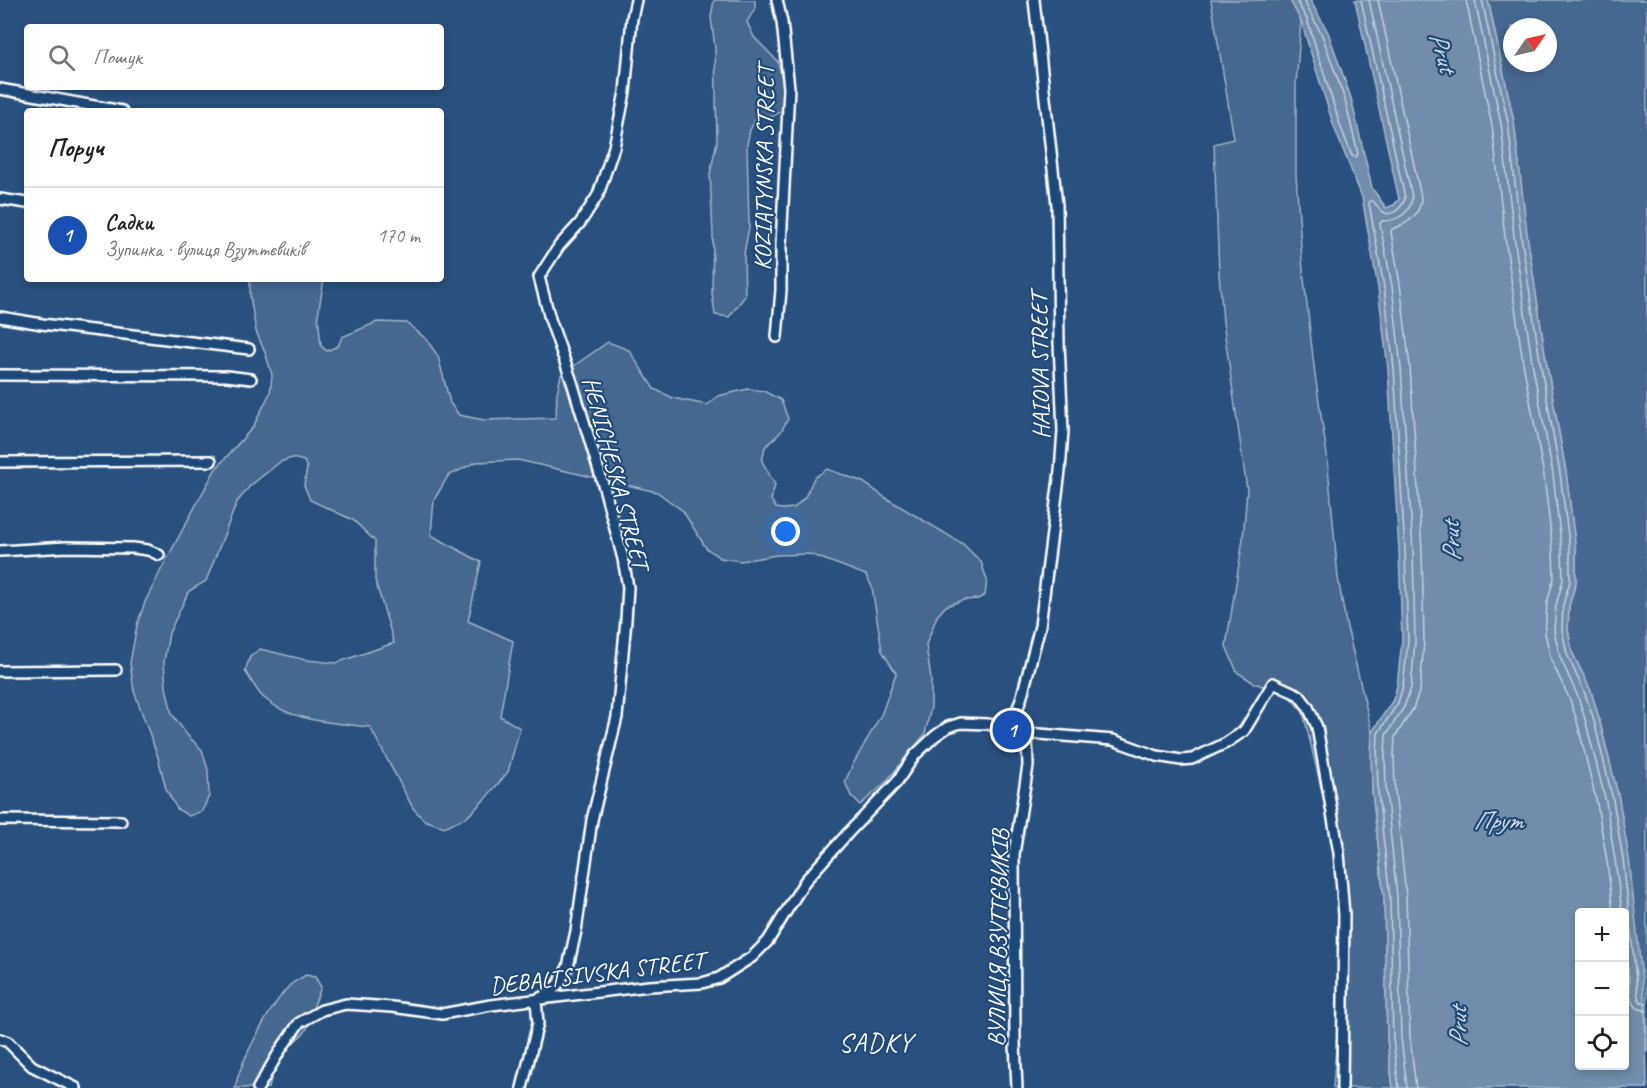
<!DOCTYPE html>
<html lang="uk">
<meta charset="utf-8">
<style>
body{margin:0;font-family:Caveat,sans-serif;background:#f6f6f6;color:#222}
.controls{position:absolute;right:18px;bottom:18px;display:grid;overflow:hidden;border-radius:6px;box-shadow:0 3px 9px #0003}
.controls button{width:54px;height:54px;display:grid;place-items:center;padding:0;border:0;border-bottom:2px solid #e0e0e0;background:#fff;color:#222;font:30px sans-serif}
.compass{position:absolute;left:1503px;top:18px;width:54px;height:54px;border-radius:50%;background:#fff;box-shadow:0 3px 9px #0003;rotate:56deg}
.you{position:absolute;left:786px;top:532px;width:21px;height:21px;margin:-15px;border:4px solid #fff;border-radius:50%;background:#1a73e8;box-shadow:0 0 0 9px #1a73e833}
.badge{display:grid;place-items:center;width:39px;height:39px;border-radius:50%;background:#7c3aed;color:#fff;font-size:20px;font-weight:700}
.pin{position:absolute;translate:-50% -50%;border:3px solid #fff;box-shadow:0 2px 6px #0006}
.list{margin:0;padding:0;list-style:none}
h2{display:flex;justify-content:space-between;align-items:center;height:78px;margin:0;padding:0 24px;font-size:26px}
h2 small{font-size:20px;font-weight:400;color:#767676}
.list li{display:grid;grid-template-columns:39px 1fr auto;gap:18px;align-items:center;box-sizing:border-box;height:96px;padding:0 24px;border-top:2px solid #e0e0e0}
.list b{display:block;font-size:22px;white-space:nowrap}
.list p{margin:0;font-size:20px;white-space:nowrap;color:#767676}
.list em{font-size:20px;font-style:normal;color:#767676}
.icon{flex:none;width:33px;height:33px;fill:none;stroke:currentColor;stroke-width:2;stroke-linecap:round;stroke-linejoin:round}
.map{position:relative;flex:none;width:1647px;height:1088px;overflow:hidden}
.search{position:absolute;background:#fff;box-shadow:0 3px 9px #0003;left:24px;top:24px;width:420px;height:66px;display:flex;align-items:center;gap:15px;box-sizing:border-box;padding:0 21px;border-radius:6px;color:#767676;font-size:22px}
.panel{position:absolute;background:#fff;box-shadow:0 3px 9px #0003;left:24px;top:108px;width:420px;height:174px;border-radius:6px}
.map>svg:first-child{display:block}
.green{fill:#446890;stroke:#a2b4c8;stroke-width:1.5;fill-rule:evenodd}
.water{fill:#718dab;stroke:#aabbcd;stroke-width:1.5;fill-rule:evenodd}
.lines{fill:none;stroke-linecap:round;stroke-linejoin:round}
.shore{stroke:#c6d1dd;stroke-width:1.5}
.minor-casing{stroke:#fff;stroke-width:14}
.minor{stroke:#1f4a7a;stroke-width:9}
.labels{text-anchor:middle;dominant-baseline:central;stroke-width:4.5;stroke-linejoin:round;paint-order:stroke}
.street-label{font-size:24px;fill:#fff;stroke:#1f4a7a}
.water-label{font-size:26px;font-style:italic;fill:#d4dde6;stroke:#1f4a7a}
.neighbourhood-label{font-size:26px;letter-spacing:1.5px;fill:#fff;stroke:#1f4a7a}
</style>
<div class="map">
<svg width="1647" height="1088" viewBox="0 0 1647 1088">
<rect width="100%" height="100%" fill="#28517f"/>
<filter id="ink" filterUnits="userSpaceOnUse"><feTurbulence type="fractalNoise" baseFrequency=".0167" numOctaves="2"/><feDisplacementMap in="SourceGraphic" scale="12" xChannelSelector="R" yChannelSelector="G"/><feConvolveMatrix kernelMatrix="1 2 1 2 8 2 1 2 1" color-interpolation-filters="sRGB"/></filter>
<g filter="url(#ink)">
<g class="green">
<path d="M 714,0 L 755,0 L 755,8 L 747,22 L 754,37 L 778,62 L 784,86 L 784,109 L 772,117 L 759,113 L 750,130 L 747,144 L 749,227 L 744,254 L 745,296 L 729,317 L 715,315 L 712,293 L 713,235 L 710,174 L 717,141 L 715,48 L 711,17 Z"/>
<path d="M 1211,0 L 1290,0 L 1301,21 L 1296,84 L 1296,175 L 1302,261 L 1315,375 L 1327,455 L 1338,578 L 1346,623 L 1372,732 L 1372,791 L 1384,898 L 1387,1039 L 1393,1088 L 1333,1088 L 1342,965 L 1341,904 L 1336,858 L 1326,808 L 1303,712 L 1288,695 L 1254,683 L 1237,672 L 1226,646 L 1243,539 L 1247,490 L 1223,322 L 1219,273 L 1214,144 L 1234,139 Z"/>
<path d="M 1488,0 L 1647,0 L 1647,1052 L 1645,1007 L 1619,799 L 1598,715 L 1591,691 L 1572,652 L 1568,629 L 1569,606 L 1576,582 L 1576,551 L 1566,472 L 1546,360 L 1527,234 L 1514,122 ZM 1512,27 L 1548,27 L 1548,63 L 1512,63 Z"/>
<path d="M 250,279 L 324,279 L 318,315 L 321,346 L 327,351 L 338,346 L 342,337 L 377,322 L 407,323 L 426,339 L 438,356 L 450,403 L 459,415 L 484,420 L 556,418 L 557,393 L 561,375 L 608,342 L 629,350 L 654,389 L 673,398 L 707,405 L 718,396 L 748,389 L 764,391 L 781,400 L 788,419 L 780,433 L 765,447 L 762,461 L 775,485 L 771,500 L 776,508 L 782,509 L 794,508 L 805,497 L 814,478 L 827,469 L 863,482 L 886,498 L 963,544 L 981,562 L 987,580 L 985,595 L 978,599 L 963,600 L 946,606 L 937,616 L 926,645 L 931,679 L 931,707 L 925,734 L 885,783 L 860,805 L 851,796 L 845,782 L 852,766 L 882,713 L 896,673 L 882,651 L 872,587 L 866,575 L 810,554 L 777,555 L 741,561 L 720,558 L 706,548 L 683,511 L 657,492 L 518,460 L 476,462 L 448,476 L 434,500 L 431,535 L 481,562 L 468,621 L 513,641 L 500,716 L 520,728 L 508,772 L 485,799 L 467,817 L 444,827 L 424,820 L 413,808 L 370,727 C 335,723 291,722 264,698 C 256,691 251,679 245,671 L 250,657 L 260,649 L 306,660 L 336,663 L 394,643 L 375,580 L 375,541 L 353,520 L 310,500 L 304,485 L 307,468 L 304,461 L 292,458 L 280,462 L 250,486 L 237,502 L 206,581 L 189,591 L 169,633 L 164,662 L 166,687 L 172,714 L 187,735 L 202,750 L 208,770 L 209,796 L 202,811 L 189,816 L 177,809 L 166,789 L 158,757 L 134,691 L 130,663 L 137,625 L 145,602 L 164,564 L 215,470 L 253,427 L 270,393 L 272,375 L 266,355 L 256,331 L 250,296 Z"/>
<path d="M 306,975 L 315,977 L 321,987 L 313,1008 L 312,1019 L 305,1032 L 282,1053 L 273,1070 L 269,1088 L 235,1088 C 240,1061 271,1005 290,985 C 295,981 301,978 306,975 Z"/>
</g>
<path class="water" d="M 1290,0 L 1310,0 L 1328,32 L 1351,98 L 1372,188 L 1386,208 L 1394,205 L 1399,199 L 1355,0 L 1488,0 L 1514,122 L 1527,234 L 1546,360 L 1566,472 L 1576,551 L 1576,582 L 1569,606 L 1568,629 L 1572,652 L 1591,691 L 1598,715 L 1619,799 L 1629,858 L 1645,1007 L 1647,1088 L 1393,1088 L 1387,1039 L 1384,898 L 1372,791 L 1371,755 L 1372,732 L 1393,700 L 1397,686 L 1402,640 L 1399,551 L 1388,369 L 1378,288 L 1362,197 L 1334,127 L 1301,21 ZM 1580,912 L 1624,912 L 1624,1066 L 1580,1066 Z"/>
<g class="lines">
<g class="shore">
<path d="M 1296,0 L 1307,19 L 1340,125 L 1352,156 L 1356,157 L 1358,154 L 1345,100 L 1322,35 L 1306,5 L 1305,0"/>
<path d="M 1361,0 L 1405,198 C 1403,206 1393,218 1383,212 C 1379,210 1376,204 1373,201 L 1370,201 L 1369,203 L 1384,287 L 1394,368 L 1405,551 L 1408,641 L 1403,686 L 1398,703 L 1378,733 L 1377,755 L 1378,791 L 1390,898 L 1393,1039 L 1399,1088"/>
<path d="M 1369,0 L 1412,197 C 1411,213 1398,221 1382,221 L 1380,224 L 1392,286 L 1401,368 L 1413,551 L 1415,641 L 1411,688 L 1404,707 L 1386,735 L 1385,755 L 1386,790 L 1397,897 L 1401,1038 L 1407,1088"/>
<path d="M 1378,0 L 1421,197 C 1421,215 1408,224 1392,229 L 1391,232 L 1400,284 L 1410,367 L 1422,551 L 1424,641 L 1420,689 L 1413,709 L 1395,737 L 1394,755 L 1395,790 L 1406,896 L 1410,1038 L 1416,1088"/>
<path d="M 1466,0 L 1492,126 L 1505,237 L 1523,363 L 1544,476 L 1553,552 L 1554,578 L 1547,603 L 1545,633 L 1551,660 L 1570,700 L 1577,721 L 1597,804 L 1607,861 L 1613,912"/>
<path d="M 1475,0 L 1501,124 L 1514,236 L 1532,362 L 1553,474 L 1562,552 L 1563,580 L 1556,605 L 1554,631 L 1560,657 L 1578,697 L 1585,719 L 1606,802 L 1615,860 L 1622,912"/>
<path d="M 1482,0 L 1508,123 L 1521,235 L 1540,361 L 1560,473 L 1570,551 L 1570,581 L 1563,605 L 1562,630 L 1567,654 L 1585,694 L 1593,717 L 1613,800 L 1623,859 L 1638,997 L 1641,1002 L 1647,1003"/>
<path d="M 1624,934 L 1631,1000 L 1637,1008 L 1647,1011"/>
</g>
<defs>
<g id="minor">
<path d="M 0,89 L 122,111"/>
<path d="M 0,199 L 27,203"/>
<path d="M 0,317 L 42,324 L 249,349"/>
<path d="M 777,337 L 781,290 L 781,245 L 789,88 L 782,22 L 777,0"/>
<path d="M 0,375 L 227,376 L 251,379"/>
<path d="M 0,462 L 211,461"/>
<path d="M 0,551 L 66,547 L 133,548 L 148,550 L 159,555"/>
<path d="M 0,671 L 116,670"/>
<path d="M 1011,728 L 1022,696 L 1040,626 L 1060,471 L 1063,431 L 1059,343 L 1057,205 L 1034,0"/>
<path d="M 1027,733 L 1113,740 L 1157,756 L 1181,760 L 1192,759 L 1226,743 L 1244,731 L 1273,683 L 1299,695 L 1308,707 L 1317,727 L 1327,784 L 1339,853 L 1344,915 L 1342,1088"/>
<path d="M 0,820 L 121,821"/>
<path d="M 0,1039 L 8,1042 L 32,1066 L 76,1088"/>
<path d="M 258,1088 L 281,1049 L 299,1023 L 322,1010 L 346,1004 L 392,1007 L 442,1014 L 491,1005 L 649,986 L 702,983 L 719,978 L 752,957 L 768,941 L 805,881 L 849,832 L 896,783 L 915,755 L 935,736 L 948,727 L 961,723 L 987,724 L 1011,728 L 1027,733 L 1028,766 L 1014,854 L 1015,1043 L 1017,1088"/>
<path d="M 522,1088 L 538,1023 L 536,1000 L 550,993 L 559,983 L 568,967 L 576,931 L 592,820 L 617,717 L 626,620 L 628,587 L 623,559 L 605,491 L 572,382 L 550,319 L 539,277 L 559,246 L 580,223 L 598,195 L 614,147 L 625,92 L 632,18 L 636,0"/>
</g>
</defs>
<use href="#minor" class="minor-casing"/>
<use href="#minor" class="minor"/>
</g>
</g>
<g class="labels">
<g class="street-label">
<text transform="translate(764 168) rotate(-89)">KOZIATYNSKA STREET</text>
<text transform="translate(1040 366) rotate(-91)">HAIOVA STREET</text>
<text transform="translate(616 473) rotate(75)">HENICHESKA STREET</text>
<text transform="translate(998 938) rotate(-89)">ВУЛИЦЯ ВЗУТТЄВИКІВ</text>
<text transform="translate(597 973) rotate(-7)">DEBALTSIVSKA STREET</text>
</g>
<g class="water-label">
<text transform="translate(1443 52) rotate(74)">Prut</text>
<text transform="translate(1451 542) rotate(-93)">Prut</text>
<text x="1498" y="820">Прут</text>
<text transform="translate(1458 1027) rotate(-91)">Prut</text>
</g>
<g class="neighbourhood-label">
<text x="876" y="1042">SADKY</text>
</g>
</g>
</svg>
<div class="controls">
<button>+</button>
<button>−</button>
<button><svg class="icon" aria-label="locate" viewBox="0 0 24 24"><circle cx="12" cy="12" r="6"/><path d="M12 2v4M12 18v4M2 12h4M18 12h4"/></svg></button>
</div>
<svg class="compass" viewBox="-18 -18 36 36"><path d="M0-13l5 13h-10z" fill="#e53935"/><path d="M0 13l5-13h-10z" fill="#767676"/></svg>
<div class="you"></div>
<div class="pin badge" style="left:1012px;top:730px;background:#1a4fb4">1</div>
<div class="search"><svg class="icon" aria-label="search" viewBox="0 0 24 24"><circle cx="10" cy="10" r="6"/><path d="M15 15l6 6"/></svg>Пошук</div>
<section class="panel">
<h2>Поруч<small></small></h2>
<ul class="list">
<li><span class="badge" style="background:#1a4fb4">1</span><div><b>Садки</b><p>Зупинка · вулиця Взуттєвиків</p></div><em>170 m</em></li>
</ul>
</section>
</div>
